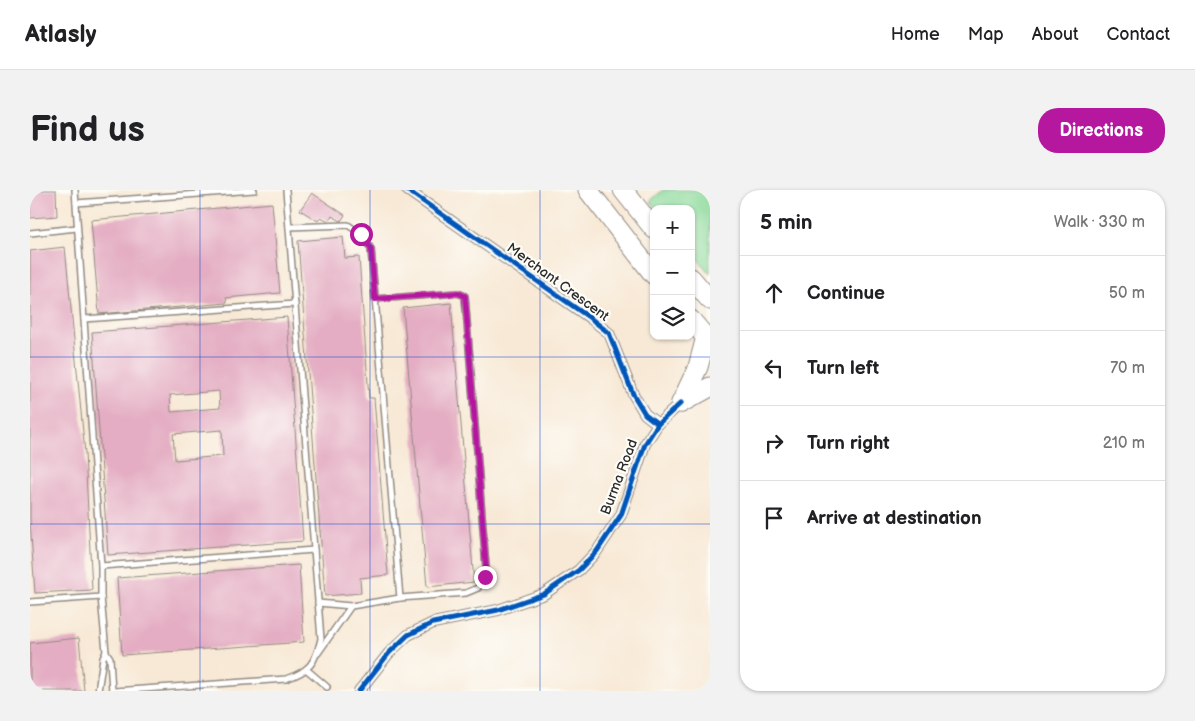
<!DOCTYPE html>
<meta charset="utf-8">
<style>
body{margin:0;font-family:"Balsamiq Sans",sans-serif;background:#f2f2f2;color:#202124}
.controls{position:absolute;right:15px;top:15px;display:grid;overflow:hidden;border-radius:10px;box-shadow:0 1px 4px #0004}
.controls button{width:45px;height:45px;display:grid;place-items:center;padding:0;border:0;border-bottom:1px solid #e0e0e0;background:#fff;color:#202124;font:25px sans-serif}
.stop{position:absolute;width:15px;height:15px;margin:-11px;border:4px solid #b5179e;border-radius:50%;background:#fff}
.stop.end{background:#b5179e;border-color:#fff;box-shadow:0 1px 5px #0008}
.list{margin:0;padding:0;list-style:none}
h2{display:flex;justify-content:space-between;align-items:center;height:65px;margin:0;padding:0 20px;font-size:21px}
h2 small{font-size:16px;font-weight:400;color:#757577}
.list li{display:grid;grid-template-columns:32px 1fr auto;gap:15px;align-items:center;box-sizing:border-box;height:75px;padding:0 20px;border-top:1px solid #e0e0e0}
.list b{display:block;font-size:19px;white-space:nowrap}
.list em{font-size:16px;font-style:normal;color:#757577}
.icon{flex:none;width:28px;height:28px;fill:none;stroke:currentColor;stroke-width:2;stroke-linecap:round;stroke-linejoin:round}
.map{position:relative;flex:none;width:680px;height:501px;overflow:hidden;border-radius:20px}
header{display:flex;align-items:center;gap:30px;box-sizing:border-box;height:70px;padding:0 25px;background:#fff;border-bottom:1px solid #e0e0e0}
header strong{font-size:24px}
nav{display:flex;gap:28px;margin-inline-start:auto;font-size:18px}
.intro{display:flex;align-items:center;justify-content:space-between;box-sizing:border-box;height:120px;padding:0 30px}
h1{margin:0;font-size:35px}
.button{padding:12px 22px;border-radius:20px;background:#b5179e;color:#fff;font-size:18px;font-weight:700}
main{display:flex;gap:30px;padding:0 30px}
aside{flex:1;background:#fff;border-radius:20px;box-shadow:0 1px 4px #0004}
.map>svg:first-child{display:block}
.green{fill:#87d898;stroke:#598262}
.building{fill:#e4adc3;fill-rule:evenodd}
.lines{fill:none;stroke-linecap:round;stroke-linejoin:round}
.lane-casing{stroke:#928a80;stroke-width:8}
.street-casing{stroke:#928a80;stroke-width:12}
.highway-casing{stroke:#928a80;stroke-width:21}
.lane{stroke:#fff;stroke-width:5}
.street{stroke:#fff;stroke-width:10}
.highway{stroke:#fff;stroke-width:19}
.cycleway-casing{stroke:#fdfcf7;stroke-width:8}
.cycleway{stroke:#0057b8;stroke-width:5}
.route{stroke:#b5179e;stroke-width:6}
.grid{fill:none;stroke:#1d4ed8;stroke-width:1;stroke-opacity:0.55}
.labels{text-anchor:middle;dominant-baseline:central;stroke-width:4.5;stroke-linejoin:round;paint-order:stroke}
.street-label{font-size:14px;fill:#2b2b2b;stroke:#fdfcf7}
</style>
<header>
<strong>Atlasly</strong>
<nav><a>Home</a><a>Map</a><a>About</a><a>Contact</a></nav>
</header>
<div class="intro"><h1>Find us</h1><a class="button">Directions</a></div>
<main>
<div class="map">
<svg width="680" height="501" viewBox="0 0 680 501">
<rect width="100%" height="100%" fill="#fdfcf7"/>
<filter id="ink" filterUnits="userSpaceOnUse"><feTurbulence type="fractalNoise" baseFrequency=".02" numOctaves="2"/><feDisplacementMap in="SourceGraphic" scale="10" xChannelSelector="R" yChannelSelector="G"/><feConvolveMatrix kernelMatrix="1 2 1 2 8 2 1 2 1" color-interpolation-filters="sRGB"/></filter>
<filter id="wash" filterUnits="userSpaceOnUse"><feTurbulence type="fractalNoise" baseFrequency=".0096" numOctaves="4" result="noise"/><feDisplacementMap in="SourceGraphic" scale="20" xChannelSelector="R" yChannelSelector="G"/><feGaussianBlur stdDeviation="1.12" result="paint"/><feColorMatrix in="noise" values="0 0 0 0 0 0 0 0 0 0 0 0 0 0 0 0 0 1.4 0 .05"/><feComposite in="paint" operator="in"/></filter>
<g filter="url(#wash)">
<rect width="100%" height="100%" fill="#f8e9d6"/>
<path class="green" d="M 633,0 L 680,0 L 680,84 L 661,61 L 661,19 L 627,19 L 620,11 Z"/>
<g id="blocks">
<g class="building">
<path d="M 0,0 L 26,0 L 27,26 L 0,28 Z"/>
<path d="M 282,3 L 315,25 L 311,31 L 302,26 L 298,31 L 291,27 L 288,31 L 270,20 Z"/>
<path d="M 242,13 L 250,103 L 196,108 L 197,113 L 69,124 L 61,30 Z"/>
<path d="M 313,47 L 315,68 L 329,67 L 339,208 L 344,208 L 358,385 L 330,388 L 331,403 L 295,406 L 268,51 Z"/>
<path d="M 35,57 L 55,263 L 62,400 L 5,403 L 0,330 L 0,61 Z"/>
<path d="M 421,113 L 444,392 L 397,397 L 373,118 Z"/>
<path d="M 257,127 L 273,351 L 78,365 L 62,142 ZM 189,201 L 190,218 L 141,222 L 140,205 ZM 192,240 L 193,266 L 145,270 L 143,244 Z"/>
<path d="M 269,375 L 274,452 L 92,465 L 87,388 Z"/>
<path d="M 49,448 L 54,501 L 0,501 L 0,453 Z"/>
</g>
</g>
</g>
<g filter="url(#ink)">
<use href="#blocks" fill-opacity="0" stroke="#928a80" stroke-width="1"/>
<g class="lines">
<defs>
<g id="lane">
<path d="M 45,0 L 71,376 L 71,407 L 76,462 L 73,468 L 68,501"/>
<path d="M 46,13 L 224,0"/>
<path d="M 259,37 L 318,35 L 331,44 L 341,59 L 370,408"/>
<path d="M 0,43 L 47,38"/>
<path d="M 54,129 L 265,114"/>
<path d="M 71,376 L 284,360"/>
<path d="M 0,412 L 71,407"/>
<path d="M 288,413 L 321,416"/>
<path d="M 76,462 L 80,468 L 82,501"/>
<path d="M 288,463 L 321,416 L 370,408 L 436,403 L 448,398 L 455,387 L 456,377 L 435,106 L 428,103 L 345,109"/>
<path d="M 276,479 L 297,497"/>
<path d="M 84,501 L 256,489 C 280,481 285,473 291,449 L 256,0"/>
</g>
<g id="street">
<path d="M 377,0 L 560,128 L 579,143 L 603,204 L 615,224 L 628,234"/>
<path d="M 329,501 L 359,463 L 378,445 L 403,433 L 468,420 L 514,404 L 549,380 L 567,361 L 591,325 L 615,254 L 628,234 L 651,213"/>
</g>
<g id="highway">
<path d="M 558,0 L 624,85"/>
<path d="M 593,0 L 624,39"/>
<path d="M 661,88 L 680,110"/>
<path d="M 661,130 L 680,152"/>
<path d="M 651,213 L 668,177 L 676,147"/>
<path d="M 651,213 L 680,197"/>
</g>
</defs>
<use href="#lane" class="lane-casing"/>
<use href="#street" class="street-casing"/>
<use href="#highway" class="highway-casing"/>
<use href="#lane" class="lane"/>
<use href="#street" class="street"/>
<use href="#highway" class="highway"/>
<defs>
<g id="cycleway">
<path d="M 377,0 L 560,128 L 579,143 L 603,204 L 615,224 L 628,234"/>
<path d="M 329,501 L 359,463 L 378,445 L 403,433 L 468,420 L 514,404 L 549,380 L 567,361 L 591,325 L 615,254 L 628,234 L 651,213"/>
</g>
</defs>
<use href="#cycleway" class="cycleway-casing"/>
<use href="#cycleway" class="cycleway"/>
</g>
</g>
<g class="lines" filter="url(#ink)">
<path class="route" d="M 331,44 L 341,59 L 345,109 L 428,103 L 435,106 L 456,377 L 455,387"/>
</g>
<path class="grid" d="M 170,0 L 170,501M 340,0 L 340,501M 510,0 L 510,501M 0,167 L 680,167M 0,334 L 680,334"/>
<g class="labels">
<g class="street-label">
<text transform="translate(528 92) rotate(36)">Merchant Crescent</text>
<text transform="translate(589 287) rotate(-69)">Burma Road</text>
</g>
</g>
</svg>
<div class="controls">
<button>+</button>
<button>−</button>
<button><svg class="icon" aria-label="layers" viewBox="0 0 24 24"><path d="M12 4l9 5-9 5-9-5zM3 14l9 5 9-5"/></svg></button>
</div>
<div class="stop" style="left:331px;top:44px"></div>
<div class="stop end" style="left:455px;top:387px"></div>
</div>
<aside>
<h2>5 min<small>Walk · 330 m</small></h2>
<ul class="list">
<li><svg class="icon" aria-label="ahead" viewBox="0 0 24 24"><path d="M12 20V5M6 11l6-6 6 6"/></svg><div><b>Continue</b></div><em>50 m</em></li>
<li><svg class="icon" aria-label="left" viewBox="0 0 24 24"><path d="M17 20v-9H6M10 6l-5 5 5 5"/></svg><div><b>Turn left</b></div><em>70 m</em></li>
<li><svg class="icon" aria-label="right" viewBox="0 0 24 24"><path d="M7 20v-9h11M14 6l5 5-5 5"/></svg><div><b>Turn right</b></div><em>210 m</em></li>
<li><svg class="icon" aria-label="arrive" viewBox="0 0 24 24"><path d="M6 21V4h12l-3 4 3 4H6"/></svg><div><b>Arrive at destination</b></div></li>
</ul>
</aside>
</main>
